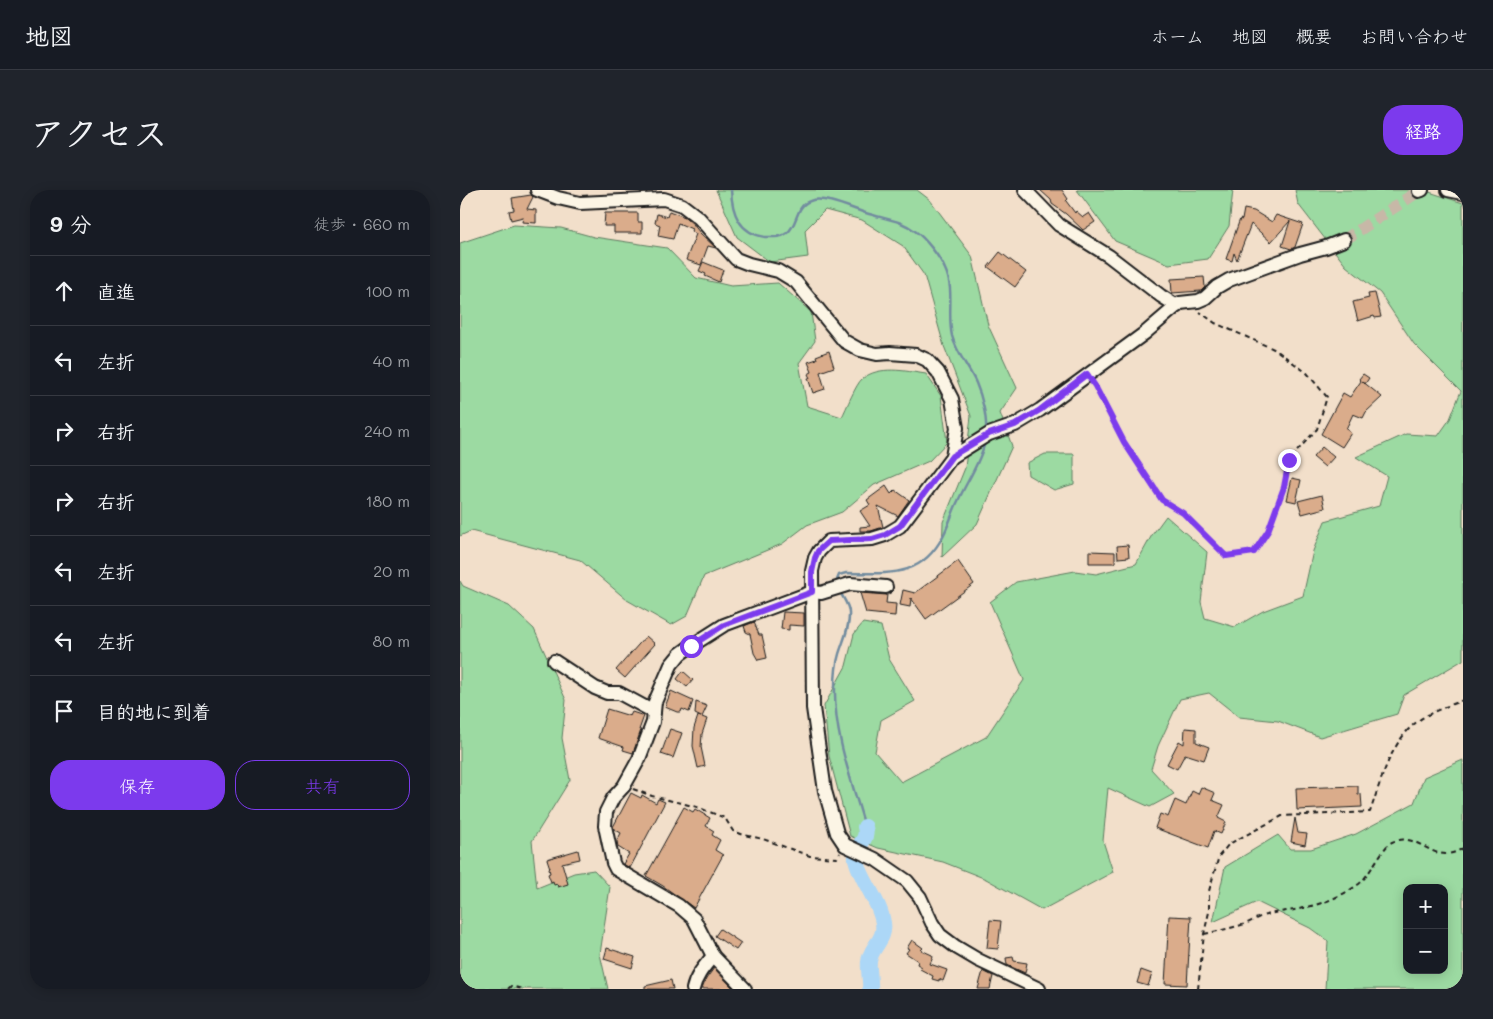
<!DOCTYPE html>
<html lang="ja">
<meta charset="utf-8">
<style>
body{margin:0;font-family:Mali,"Klee One",sans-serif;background:#20242c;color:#f1f3f6}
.controls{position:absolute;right:15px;bottom:15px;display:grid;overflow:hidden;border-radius:10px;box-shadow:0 2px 12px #0003}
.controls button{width:45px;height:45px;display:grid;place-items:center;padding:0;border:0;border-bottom:1px solid #363941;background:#171b24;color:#f1f3f6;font:25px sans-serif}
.stop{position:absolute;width:15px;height:15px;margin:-11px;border:4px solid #7c3aed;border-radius:50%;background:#fff}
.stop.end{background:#7c3aed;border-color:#fff;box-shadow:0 1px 5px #0008}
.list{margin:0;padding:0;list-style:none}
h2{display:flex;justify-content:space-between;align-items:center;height:65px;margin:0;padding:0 20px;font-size:21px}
h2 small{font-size:16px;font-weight:400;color:#9ea1a6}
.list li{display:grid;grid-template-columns:32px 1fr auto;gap:15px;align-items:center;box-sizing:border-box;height:70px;padding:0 20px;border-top:1px solid #363941}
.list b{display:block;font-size:19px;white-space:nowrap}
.list em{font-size:16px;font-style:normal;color:#9ea1a6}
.actions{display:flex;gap:10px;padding:15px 20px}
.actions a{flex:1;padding:11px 0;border:1px solid #7c3aed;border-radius:20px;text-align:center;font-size:18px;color:#7c3aed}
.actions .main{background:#7c3aed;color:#fff}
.icon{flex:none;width:28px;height:28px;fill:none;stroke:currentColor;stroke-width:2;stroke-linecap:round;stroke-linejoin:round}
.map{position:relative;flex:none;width:1003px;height:799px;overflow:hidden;border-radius:20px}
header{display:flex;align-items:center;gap:30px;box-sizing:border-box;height:70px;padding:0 25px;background:#171b24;border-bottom:1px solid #363941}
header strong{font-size:24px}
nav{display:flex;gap:28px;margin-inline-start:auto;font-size:18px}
.intro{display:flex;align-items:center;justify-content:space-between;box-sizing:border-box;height:120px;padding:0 30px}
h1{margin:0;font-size:35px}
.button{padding:12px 22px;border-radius:20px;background:#7c3aed;color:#fff;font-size:18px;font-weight:700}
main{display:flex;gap:30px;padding:0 30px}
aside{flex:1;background:#171b24;border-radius:20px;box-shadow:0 2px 12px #0003}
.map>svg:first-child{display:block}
.green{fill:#9cdaa2;stroke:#5c7b5f;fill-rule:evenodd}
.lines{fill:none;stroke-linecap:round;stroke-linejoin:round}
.stream{stroke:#728c9f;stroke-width:2.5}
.river{stroke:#acd7f7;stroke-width:16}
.building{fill:#daac8b;stroke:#1c1c1c}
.minor-tunnel{stroke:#c7b8a7;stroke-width:12;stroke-dasharray:12 6;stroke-linecap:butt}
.minor-casing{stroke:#1c1c1c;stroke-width:16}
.path{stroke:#1c1c1c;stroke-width:2;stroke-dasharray:5 4;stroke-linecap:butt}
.minor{stroke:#fcf5e5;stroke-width:12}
.route{stroke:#7c3aed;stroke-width:6}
</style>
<header>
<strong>地図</strong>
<nav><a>ホーム</a><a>地図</a><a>概要</a><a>お問い合わせ</a></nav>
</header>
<div class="intro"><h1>アクセス</h1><a class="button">経路</a></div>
<main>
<aside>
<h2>9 分<small>徒歩 · 660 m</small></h2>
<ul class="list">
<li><svg class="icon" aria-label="ahead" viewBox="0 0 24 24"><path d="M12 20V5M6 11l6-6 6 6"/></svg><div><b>直進</b></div><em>100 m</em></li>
<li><svg class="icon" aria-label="left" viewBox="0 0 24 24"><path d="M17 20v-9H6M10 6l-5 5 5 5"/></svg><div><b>左折</b></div><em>40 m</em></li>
<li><svg class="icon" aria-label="right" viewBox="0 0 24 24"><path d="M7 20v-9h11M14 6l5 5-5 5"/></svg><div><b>右折</b></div><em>240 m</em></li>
<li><svg class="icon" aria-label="right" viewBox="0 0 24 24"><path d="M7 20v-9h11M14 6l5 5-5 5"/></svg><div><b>右折</b></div><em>180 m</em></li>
<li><svg class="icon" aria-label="left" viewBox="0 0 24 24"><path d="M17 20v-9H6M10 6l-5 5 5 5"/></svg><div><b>左折</b></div><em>20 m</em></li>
<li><svg class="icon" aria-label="left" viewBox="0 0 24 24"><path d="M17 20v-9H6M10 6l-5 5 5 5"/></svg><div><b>左折</b></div><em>80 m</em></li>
<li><svg class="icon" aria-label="arrive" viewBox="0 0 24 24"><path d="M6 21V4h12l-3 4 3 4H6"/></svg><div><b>目的地に到着</b></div></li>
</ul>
<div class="actions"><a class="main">保存</a><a>共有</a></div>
</aside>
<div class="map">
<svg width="1003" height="799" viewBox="0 0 1003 799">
<rect width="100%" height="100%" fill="#f2dfca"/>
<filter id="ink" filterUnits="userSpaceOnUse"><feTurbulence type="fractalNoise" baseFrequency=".02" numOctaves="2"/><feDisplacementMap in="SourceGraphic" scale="10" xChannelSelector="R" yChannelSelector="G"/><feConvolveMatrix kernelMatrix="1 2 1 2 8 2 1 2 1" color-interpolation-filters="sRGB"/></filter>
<g filter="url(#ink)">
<g class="green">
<path d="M 256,0 L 457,0 L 470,10 L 512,66 L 528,135 L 557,198 L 540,223 L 552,256 L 517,334 L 482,367 L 483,332 L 505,278 L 511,226 L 484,156 L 464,85 L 443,56 L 402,30 L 365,20 L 345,40 L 348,67 L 310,72 L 277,47 Z"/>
<path d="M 617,0 L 773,0 L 769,36 L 748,69 L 709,74 L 655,51 Z"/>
<path d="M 835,0 L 963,0 L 1003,13 L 1003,470 L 944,505 L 937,524 L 860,547 L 818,531 L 779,527 L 749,503 L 720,509 L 698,556 L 691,579 L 714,604 L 690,617 L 648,598 L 643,651 L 653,682 L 582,720 L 526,689 L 483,672 L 418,658 L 390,646 L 369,566 L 364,516 L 386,476 L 394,444 L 403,433 L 421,436 L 429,469 L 455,511 L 421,530 L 415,562 L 441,592 L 526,547 L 564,490 L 530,412 L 556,392 L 615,381 L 636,384 L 676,374 L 692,345 L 706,326 L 747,362 L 741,412 L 745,428 L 775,437 L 803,421 L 843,406 L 853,361 L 865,331 L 919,316 L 927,286 L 896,267 L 946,244 L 978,246 L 990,229 L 1001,201 L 954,154 L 920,103 L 886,76 L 838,14 Z"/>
<path d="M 54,35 L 101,38 L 134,47 L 207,58 L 236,88 L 271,96 L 318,93 L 351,122 L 355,151 L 339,173 L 347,216 L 382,227 C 386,219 396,194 402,189 C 419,175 445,181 466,184 L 481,206 L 487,252 L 469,271 L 414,295 L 382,322 L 347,335 L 322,354 L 244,386 L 227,426 L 211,435 L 167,410 L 120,370 L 11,341 L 0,346 L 0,53 Z"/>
<path d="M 585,264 L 614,264 L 614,294 L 594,300 L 568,285 L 567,273 Z"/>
<path d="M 0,391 L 3,396 L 49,416 L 74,439 L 106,510 L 102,548 L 110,590 L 72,651 L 77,698 L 114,683 L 134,680 L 150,697 L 140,764 L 148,799 L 0,799 Z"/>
<path d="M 1003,570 L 1003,799 L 865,799 L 868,751 L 850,738 L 797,712 L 753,732 L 765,677 L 818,645 L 830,659 L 851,659 L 896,644 L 954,613 L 964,587 ZM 947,698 L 984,698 L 984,780 L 947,780 Z"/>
</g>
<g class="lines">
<g class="stream">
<path d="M 271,0 C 272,23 279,43 305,47 C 312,47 321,48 327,43 C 338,35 335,16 350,11 C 365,5 394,20 409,24 C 419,27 431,29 441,33 C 446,35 451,38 455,41 C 465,48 480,67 485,79 C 495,100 487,124 492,146 C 497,164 509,177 516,193 C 522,207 527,227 526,241"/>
<path d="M 378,394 L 377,390 L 379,385 L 386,383 C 427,383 461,389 483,346 C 489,335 492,323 498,311 C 507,291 520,273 525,252"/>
<path d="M 380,402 C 383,408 389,415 389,423 C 390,437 383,451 379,464 C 376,474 375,487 375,498 C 374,546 392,591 405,637"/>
</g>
<path class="river" d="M 405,637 C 409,652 394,655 396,669 C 401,691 420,711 423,733 C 426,750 410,757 409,772 C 408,781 411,790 410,799"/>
</g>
<g class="building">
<path d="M 580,0 L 602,0 L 608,9 L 606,11 L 615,23 L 616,21 L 623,27 L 629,23 L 635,32 L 623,40 L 606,24 L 592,14 L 591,10 Z"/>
<path d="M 71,5 L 73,7 L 67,19 L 76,20 L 76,33 L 62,32 L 63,27 L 51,30 L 49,21 L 54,20 L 52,8 Z"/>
<path d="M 784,19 L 794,21 L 812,32 L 816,25 L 843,34 L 835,57 L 831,59 L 822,56 L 830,31 L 811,52 L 791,34 L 777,70 L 774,63 L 772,71 L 766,69 L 780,29 L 782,30 Z"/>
<path d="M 209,21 L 225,27 L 233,34 L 240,43 L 256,58 L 248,56 L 241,75 L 226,70 L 236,44 L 231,41 L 232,39 L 218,33 L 213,49 L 198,46 L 200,35 L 195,33 L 197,24 L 207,27 Z"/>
<path d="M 145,23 L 178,23 L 178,32 L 182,32 L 182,43 L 154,43 L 154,36 L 144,36 Z"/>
<path d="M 540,62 L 566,82 L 555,97 L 528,77 Z"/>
<path d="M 243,72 L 263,80 L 259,92 L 245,86 L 246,84 L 239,81 Z"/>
<path d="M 744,87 L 745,97 L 741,101 L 712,103 L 711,89 Z"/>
<path d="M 915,103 L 921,127 L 915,128 L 914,126 L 898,131 L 893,112 L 909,108 L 908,104 Z"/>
<path d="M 369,161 L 374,177 L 360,182 L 365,199 L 353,203 L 348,188 L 350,188 L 348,184 L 352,182 L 348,172 L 357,169 L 356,166 Z"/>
<path d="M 903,184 L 909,188 L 905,194 L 902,191 L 922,207 L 906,222 L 903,228 L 893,224 L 886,239 L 891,243 L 882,257 L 861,244 L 883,203 L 890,207 L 901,191 L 899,189 Z"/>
<path d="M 862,257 L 874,267 L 865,277 L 853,267 Z"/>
<path d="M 832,288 L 841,290 L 836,312 L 827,310 Z"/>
<path d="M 426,296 L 431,304 L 435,300 L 449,310 L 438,326 L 418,316 L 423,337 L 411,341 L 400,341 L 400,337 L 410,336 L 400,321 L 410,315 L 407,310 Z"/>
<path d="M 862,305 L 865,318 L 842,324 L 838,311 Z"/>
<path d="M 668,355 L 669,367 L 658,368 L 657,356 Z"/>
<path d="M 629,361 L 655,362 L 655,373 L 629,373 Z"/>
<path d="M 498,371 L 514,394 L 466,429 L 451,408 L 450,417 L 440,415 L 443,400 L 455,403 Z"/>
<path d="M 400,403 L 427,405 L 426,413 L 436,414 L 435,426 L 406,423 Z"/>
<path d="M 323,422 L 344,423 L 344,436 L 329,435 L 329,440 L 321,439 Z"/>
<path d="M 294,432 L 299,445 L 302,445 L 307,468 L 298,470 L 294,463 L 290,444 L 286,442 L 284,436 Z"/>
<path d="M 186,446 L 195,454 L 165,488 L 156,480 Z"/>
<path d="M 223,481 L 233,490 L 227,497 L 217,489 Z"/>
<path d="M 211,501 L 233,511 L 229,522 L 222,519 L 221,522 L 217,522 L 205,517 Z"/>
<path d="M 236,512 L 247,516 L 242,527 L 247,529 L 242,544 L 241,557 L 245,576 L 238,578 L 233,556 L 234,538 L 238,526 L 241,527 L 235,524 Z"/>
<path d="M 147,519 L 170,526 L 172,522 L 184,526 L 179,540 L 181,540 L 173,563 L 163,560 L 164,557 L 138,548 Z"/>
<path d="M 725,538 L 736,539 L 736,552 L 749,557 L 744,570 L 725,564 L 717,579 L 707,574 L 719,551 L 724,554 Z"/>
<path d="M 210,539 L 222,543 L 213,568 L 201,564 Z"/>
<path d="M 898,596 L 898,604 L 901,604 L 902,617 L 837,620 L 836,598 Z"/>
<path d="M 741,597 L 755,603 L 752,610 L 764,615 L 758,628 L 766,632 L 761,644 L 754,641 L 748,658 L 695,638 L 700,624 L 708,627 L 715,610 L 726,615 L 732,601 L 738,604 Z"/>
<path d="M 171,603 L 181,608 L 182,605 L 196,613 L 198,609 L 205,612 L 170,678 L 163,674 L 169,664 L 158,657 L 157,651 L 161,643 L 154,639 L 153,637 Z"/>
<path d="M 224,617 L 233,622 L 235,619 L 250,628 L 246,636 L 254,641 L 252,645 L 260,650 L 255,660 L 263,665 L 234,718 L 203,696 L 186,686 Z"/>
<path d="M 835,628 L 838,643 L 847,644 L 845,655 L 831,652 Z"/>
<path d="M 118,660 L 120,669 L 102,673 L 108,694 L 98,697 L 97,694 L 94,695 L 93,691 L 91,692 L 88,684 L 90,683 L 89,679 L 90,678 L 87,669 Z"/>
<path d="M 709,726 L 731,727 L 727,795 L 705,794 Z"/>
<path d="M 530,730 L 541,731 L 538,759 L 527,758 Z"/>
<path d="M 260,739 L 281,753 L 276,760 L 255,746 Z"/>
<path d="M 452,750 L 463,758 L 461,760 L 472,765 L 473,767 L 470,774 L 487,780 L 483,791 L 479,789 L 479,791 L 472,789 L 473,786 L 460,779 L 462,777 L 457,774 L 458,771 L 446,763 L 449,759 L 447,758 Z"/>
<path d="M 147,758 L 175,767 L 172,778 L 144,769 Z"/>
<path d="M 553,767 L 554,771 L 567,773 L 565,783 L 547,775 L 546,768 Z"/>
<path d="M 254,778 L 274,799 L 242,799 L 246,789 Z"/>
<path d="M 681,780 L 692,784 L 688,796 L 677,793 Z"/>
<path d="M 523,781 L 533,786 L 530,799 L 518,799 Z"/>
<path d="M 211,790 L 213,799 L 185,799 L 185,796 Z"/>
</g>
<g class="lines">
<path class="minor-tunnel" d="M 884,50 L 959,1"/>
<defs>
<g id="minor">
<path d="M 77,0 L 98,8 L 120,13 L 204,9 L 222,15 L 239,28 L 276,69 L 289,74 L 318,81 L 336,92 L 384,151 L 400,160 L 417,164 L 430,163 L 456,165 L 467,170 L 478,182 L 492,209 L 497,238 L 492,267"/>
<path d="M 565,0 L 599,35 L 649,66 L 701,106 L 717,116"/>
<path d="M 988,0 L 1003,3"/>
<path d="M 959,1 L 962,0"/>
<path d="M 94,471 L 135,498 L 147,503 L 159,503 L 194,522"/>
<path d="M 233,799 C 236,785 245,776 253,766"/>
<path d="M 285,799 L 253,766 L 234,729 L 219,716 L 156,679 L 153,673 L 145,636 L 146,622 L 153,608 L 164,596 L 179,569 L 193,532 L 195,512 L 211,475 L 220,464 L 231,456 L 264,435 L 352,402 L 361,403 L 390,394 L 426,397"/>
<path d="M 579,799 L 518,770 L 496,757 L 480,745 L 472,733 L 460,707 L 447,691 L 415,669 L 385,655 L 377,643 L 365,601 L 353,518 L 352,381 L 355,368 L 359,361 L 369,351 L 412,349 L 425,345 L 440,336 L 492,267 L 529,244 L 555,235 L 580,220 L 685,143 L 720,113 L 738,111 L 745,108 L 757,97 L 769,90 L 840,64 L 866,57 L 884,50"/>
</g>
</defs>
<use href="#minor" class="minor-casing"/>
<g class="path">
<path d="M 634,194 L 664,252 L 702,310 L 723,323 L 766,366 L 794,362 L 808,341 L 824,297 L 829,270 L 857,239 L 867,207 L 847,183 L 816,160 L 755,133 L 740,122"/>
<path d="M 173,599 L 192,606 L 237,617 L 265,628 L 273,641 L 284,645 L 303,649 L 350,666 L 377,668 L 380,663"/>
<path d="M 744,744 C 758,741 771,738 785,734 C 792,731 798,727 806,725 C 819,721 834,721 847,717 C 865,713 884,705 899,694 C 910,685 923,656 932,652 C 960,640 973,678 1003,658"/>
<path d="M 48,799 L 51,796 L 62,799"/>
<path d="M 738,799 L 744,744 L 749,722 L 749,701 L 759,666 L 769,654 L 822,626 L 910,622 C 921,591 930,552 958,531 C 970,522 988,516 1003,510"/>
</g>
<use href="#minor" class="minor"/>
</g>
</g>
<g class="lines" filter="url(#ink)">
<path class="route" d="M 231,456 L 264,435 L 352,402 L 352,382 L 355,368 L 358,361 L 369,351 L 412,349 L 425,345 L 440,336 L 492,266 L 529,244 L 555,235 L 580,220 L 627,184 L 635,196 L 664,252 L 702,310 L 723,323 L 766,366 L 794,362 L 808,341 L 824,297 L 829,270"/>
</g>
</svg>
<div class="controls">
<button>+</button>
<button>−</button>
</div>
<div class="stop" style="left:231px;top:456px"></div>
<div class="stop end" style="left:829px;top:270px"></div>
</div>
</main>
